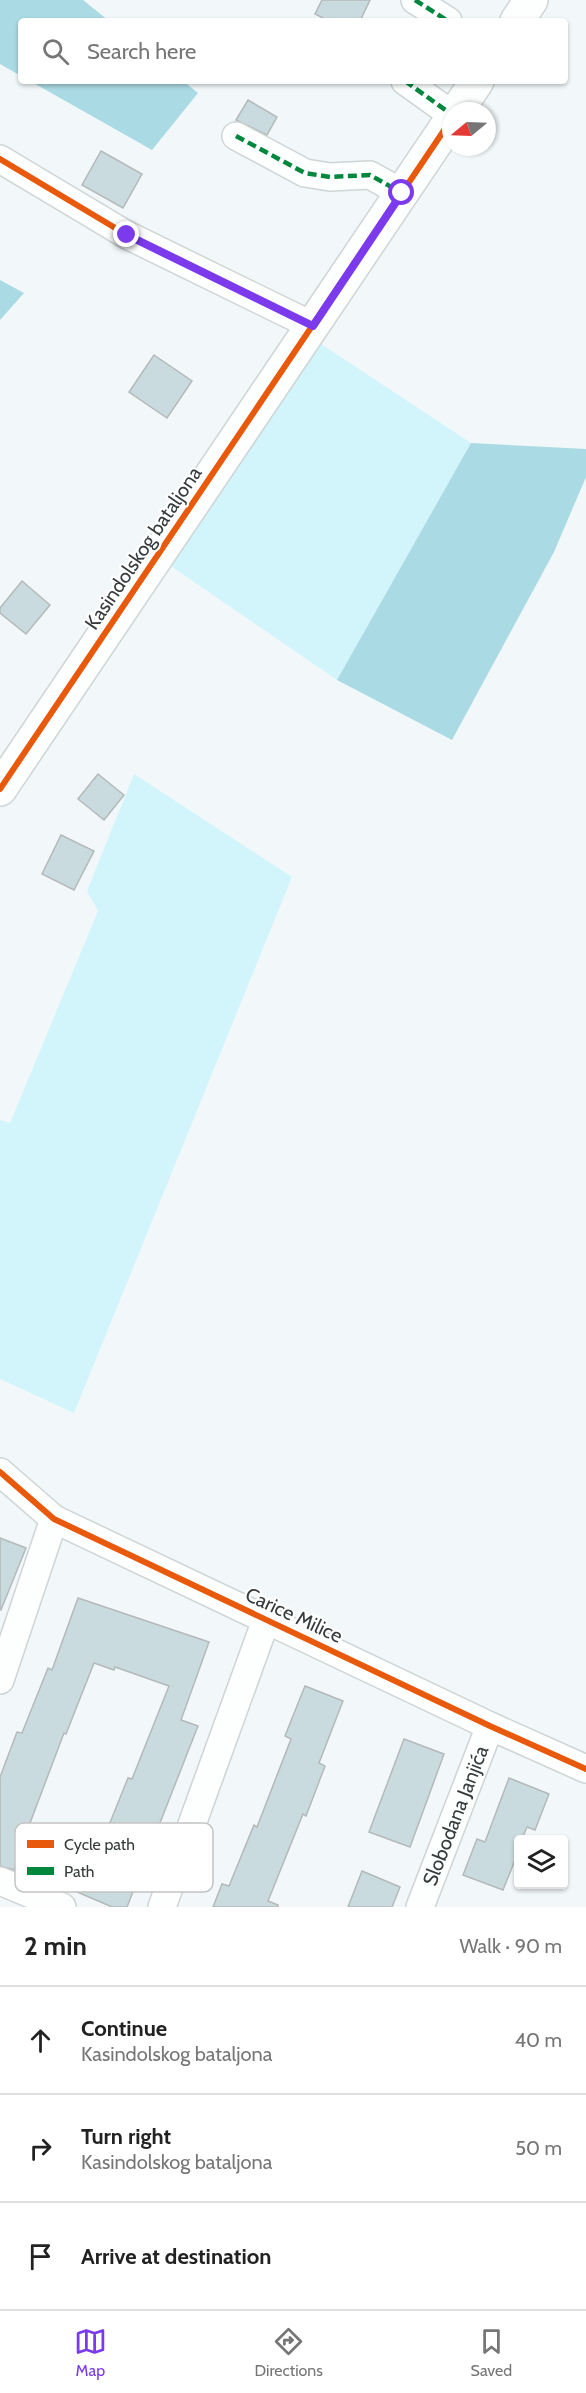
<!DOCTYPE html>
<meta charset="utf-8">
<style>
body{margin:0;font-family:Cabin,sans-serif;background:#f6f6f6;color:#222}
.controls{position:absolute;right:18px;bottom:18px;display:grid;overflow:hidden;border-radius:6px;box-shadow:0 2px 4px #0004}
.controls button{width:54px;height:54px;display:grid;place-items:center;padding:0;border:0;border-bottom:2px solid #e0e0e0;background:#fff;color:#222;font:30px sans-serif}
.compass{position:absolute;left:442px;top:102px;width:54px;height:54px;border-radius:50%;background:#fff;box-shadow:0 2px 4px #0004;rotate:251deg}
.stop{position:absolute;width:18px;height:18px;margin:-14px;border:4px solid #7c3aed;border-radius:50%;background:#fff}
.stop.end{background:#7c3aed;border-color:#fff;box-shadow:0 2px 6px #0008}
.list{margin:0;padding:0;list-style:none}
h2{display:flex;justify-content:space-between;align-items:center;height:78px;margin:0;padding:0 24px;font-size:26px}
h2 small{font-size:20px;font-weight:400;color:#767676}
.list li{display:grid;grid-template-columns:39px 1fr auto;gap:18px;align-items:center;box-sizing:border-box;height:108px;padding:0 24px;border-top:2px solid #e0e0e0}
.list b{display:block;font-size:22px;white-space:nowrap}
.list p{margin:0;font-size:20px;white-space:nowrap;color:#767676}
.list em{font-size:20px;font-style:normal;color:#767676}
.icon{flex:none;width:33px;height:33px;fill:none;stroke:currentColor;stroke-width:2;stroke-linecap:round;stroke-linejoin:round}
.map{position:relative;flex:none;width:586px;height:1907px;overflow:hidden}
.search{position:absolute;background:#fff;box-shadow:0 2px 4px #0004;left:18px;right:18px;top:18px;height:66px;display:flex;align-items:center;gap:15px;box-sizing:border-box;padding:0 21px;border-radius:6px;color:#767676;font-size:22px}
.sheet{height:402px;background:#fff}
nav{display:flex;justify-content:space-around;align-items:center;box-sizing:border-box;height:84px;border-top:2px solid #e0e0e0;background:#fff;font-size:16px;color:#767676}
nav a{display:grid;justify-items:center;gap:3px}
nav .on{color:#7c3aed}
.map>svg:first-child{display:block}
.green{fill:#d2f4fb}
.forest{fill:#aadae3}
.building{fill:#c9dbde;stroke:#b4b9ba;stroke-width:1.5}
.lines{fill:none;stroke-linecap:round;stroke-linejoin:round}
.street-casing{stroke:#cfd4d5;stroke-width:30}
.secondary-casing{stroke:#cfd4d5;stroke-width:36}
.street{stroke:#fdfefe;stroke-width:27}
.secondary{stroke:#fdfefe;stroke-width:33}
.quiet{stroke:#00873e;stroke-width:4.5;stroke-dasharray:9 4.5;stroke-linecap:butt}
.cycleway-casing{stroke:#fff;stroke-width:10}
.cycleway{stroke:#e8590c;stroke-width:6}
.route{stroke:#7c3aed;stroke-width:8}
.labels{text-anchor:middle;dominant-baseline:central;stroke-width:4.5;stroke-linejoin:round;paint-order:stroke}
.street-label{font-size:20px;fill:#363b3c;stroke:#fff}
.key{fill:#fff;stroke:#c3c4c4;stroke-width:1.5}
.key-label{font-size:16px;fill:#363b3c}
</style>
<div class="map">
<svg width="586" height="1907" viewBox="0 0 586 1907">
<rect width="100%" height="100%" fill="#f2f8fa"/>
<g class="green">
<path d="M 315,340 L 471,443 L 337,680 L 165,562 Z"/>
<path d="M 134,774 L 292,877 L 74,1413 L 0,1379 L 0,1120 L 10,1123 L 98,911 L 87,891 Z"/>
</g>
<g class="forest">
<path d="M 0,0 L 83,0 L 109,21 L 21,21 L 21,76 L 0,64 Z"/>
<path d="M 30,81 L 183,81 L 198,93 L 152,150 Z"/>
<path d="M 0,280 L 24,293 L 0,320 Z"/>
<path d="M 471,443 L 586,449 L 586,477 L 554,552 L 452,740 L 337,680 Z"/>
</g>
<g class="building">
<path d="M 322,0 L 370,0 L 360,21 L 329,21 L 315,14 Z"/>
<path d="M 248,100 L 277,117 L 267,135 L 236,120 Z"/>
<path d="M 101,151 L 142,174 L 123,208 L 82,185 Z"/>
<path d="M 154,355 L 192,381 L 167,418 L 129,392 Z"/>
<path d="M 22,581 L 50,605 L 26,634 L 0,613 L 0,608 Z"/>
<path d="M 98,774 L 124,795 L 104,820 L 78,799 Z"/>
<path d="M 61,835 L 94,851 L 74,890 L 42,874 Z"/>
<path d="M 0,1538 L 26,1548 L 1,1610 L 0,1609 Z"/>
<path d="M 78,1598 L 209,1642 L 181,1720 L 198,1726 L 127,1907 L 112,1907 L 75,1891 L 96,1842 L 101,1845 L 128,1778 L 132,1779 L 169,1686 L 115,1667 L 114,1670 L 94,1663 L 66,1734 L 64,1733 L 30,1823 L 33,1824 L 14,1870 L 0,1866 L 0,1777 L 17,1732 L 22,1733 L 48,1668 L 52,1670 Z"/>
<path d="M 305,1686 L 343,1701 L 319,1763 L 325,1766 L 306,1816 L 303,1814 L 268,1901 L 278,1905 L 278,1907 L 213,1907 L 222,1884 L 229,1886 L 254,1825 L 257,1827 L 291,1739 L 285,1736 Z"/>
<path d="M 404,1739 L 444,1754 L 410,1847 L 369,1832 Z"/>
<path d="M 509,1778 L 549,1794 L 535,1830 L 527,1827 L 522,1839 L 519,1839 L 519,1850 L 503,1890 L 463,1875 L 477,1839 L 485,1842 Z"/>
<path d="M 362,1871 L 400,1887 L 392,1907 L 348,1907 Z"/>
</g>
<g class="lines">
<defs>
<g id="street">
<path d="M 415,0 L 448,21"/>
<path d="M 405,81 L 451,114"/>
<path d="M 236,136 L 305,173 L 330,177 L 370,175 L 402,193"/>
<path d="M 0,159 L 127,235 L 313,326"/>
<path d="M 0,1472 L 54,1519 L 490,1726 L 586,1769"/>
<path d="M 0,1680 L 54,1519"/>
<path d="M 0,1881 L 62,1907"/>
<path d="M 162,1907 L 266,1620"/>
<path id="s1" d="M 420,1907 L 490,1726"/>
</g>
<g id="secondary">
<path d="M 517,21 L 531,0"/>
<path d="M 457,111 L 477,81"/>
<path d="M 0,789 L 451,120"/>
</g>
</defs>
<use href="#street" class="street-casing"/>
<use href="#secondary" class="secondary-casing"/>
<use href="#street" class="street"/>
<use href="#secondary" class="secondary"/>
<g class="quiet">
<path d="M 415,0 L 448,21"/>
<path d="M 405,81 L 451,114"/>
<path d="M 236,136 L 305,173 L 330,177 L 370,175 L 402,193"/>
</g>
<defs>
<g id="cycleway">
<path d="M 0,159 L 127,235 L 313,326"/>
<path d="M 0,789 L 451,120"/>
<path d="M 0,1472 L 54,1519 L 490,1726 L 586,1769"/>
</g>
</defs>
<use href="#cycleway" class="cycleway-casing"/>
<use href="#cycleway" class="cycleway"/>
</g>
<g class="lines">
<path class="route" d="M 127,235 L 313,326 L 402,193"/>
</g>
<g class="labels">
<g class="street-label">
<text transform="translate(143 548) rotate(-56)">Kasindolskog bataljona</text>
<text transform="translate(294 1615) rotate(25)">Carice Milice</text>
<text stroke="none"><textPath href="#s1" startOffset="98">Slobodana Janjića</textPath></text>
</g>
</g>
<rect x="15" y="1823" width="198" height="69" rx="9" class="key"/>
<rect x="27" y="1840" width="27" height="8" fill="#e8590c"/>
<rect x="27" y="1867" width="27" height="8" fill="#00873e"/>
<g class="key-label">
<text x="64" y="1850">Cycle path</text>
<text x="64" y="1877">Path</text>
</g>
</svg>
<div class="controls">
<button><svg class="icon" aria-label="layers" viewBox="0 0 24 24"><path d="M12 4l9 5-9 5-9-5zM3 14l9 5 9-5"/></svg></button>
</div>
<svg class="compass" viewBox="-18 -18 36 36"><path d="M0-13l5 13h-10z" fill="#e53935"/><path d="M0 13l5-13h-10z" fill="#767676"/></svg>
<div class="stop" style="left:402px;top:193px"></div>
<div class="stop end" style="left:127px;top:235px"></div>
<div class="search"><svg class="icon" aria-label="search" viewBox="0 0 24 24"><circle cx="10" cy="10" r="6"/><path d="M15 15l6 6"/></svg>Search here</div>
</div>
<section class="sheet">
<h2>2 min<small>Walk · 90 m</small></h2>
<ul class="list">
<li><svg class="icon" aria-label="ahead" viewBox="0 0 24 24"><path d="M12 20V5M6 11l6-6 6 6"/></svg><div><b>Continue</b><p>Kasindolskog bataljona</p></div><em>40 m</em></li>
<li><svg class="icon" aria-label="right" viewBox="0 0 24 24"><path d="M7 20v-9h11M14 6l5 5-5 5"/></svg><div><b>Turn right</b><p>Kasindolskog bataljona</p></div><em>50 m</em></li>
<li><svg class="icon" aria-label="arrive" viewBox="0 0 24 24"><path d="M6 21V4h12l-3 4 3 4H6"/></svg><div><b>Arrive at destination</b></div></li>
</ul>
</section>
<nav>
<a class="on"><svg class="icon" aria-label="map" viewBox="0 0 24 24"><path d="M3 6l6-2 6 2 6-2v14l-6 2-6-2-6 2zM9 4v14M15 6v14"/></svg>Map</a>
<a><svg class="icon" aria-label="directions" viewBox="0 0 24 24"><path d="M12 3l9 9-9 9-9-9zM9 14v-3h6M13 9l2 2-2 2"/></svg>Directions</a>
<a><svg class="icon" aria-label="saved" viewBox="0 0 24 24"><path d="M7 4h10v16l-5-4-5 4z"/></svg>Saved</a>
</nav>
